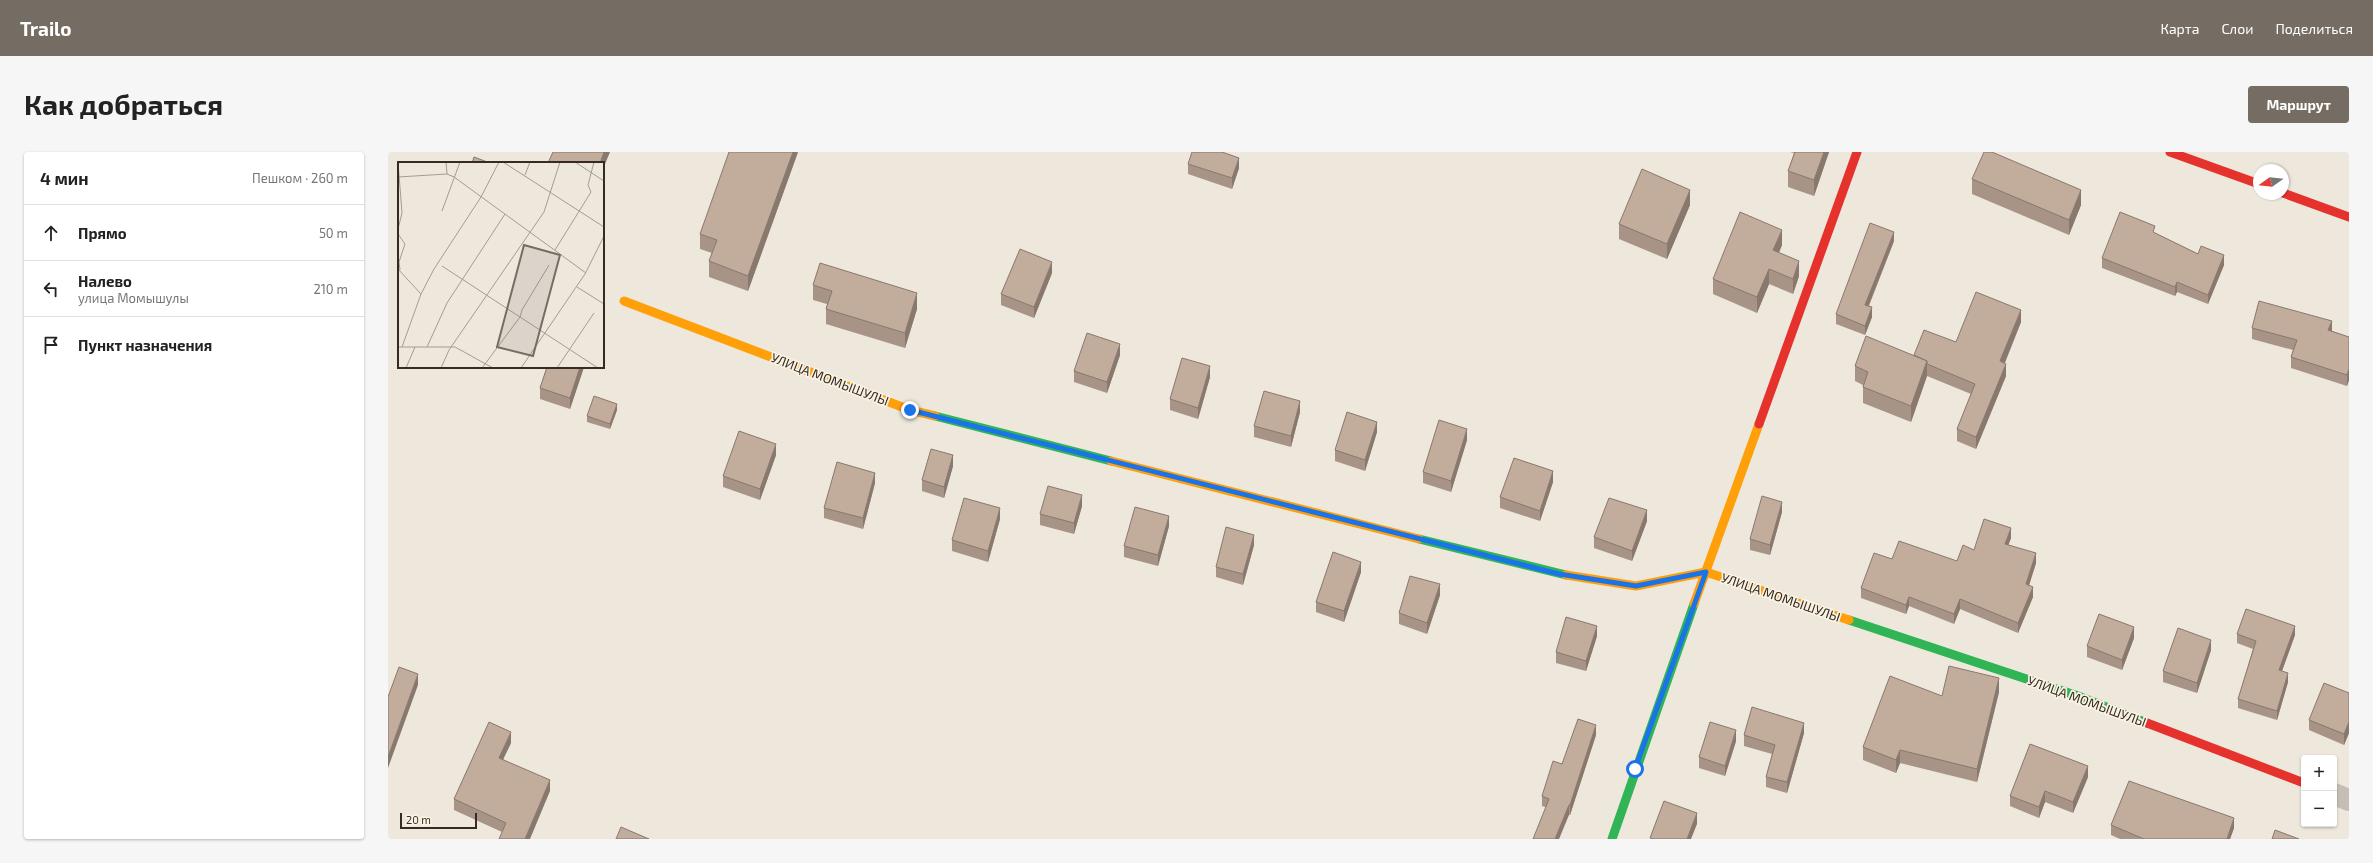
<!DOCTYPE html>
<html lang="ru">
<meta charset="utf-8">
<style>
body{margin:0;font-family:"Exo 2",sans-serif;background:#f6f6f6;color:#222}
.controls{position:absolute;right:12px;bottom:12px;display:grid;overflow:hidden;border-radius:4px;box-shadow:0 1px 3px #0004}
.controls button{width:36px;height:36px;display:grid;place-items:center;padding:0;border:0;border-bottom:1px solid #e0e0e0;background:#fff;color:#222;font:20px sans-serif}
.compass{position:absolute;left:1865px;top:12px;width:36px;height:36px;border-radius:50%;background:#fff;box-shadow:0 1px 3px #0004;rotate:255deg}
.scale{position:absolute;left:12px;bottom:10px;width:77px;box-sizing:border-box;padding-left:4px;border:2px solid #352b24;border-top:0;font-size:11px;line-height:14px;white-space:nowrap;color:#352b24;-webkit-text-stroke:3px #faf2e2;paint-order:stroke}
.stop{position:absolute;width:12px;height:12px;margin:-9px;border:3px solid #1a73e8;border-radius:50%;background:#fff}
.stop.end{background:#1a73e8;border-color:#fff;box-shadow:0 1px 4px #0008}
.list{margin:0;padding:0;list-style:none}
h2{display:flex;justify-content:space-between;align-items:center;height:52px;margin:0;padding:0 16px;font-size:17px}
h2 small{font-size:13px;font-weight:400;color:#767676}
.list li{display:grid;grid-template-columns:26px 1fr auto;gap:12px;align-items:center;box-sizing:border-box;height:56px;padding:0 16px;border-top:1px solid #e0e0e0}
.list b{display:block;font-size:15px;white-space:nowrap}
.list p{margin:0;font-size:13px;white-space:nowrap;color:#767676}
.list em{font-size:13px;font-style:normal;color:#767676}
.icon{flex:none;width:22px;height:22px;fill:none;stroke:currentColor;stroke-width:2;stroke-linecap:round;stroke-linejoin:round}
.map{position:relative;flex:none;width:1961px;height:687px;overflow:hidden;border-radius:4px}
header{display:flex;align-items:center;gap:24px;box-sizing:border-box;height:56px;padding:0 20px;background:#756d64;color:#fff}
header strong{font-size:19px}
nav{display:flex;gap:22px;margin-inline-start:auto;font-size:14px}
.intro{display:flex;align-items:center;justify-content:space-between;box-sizing:border-box;height:96px;padding:0 24px}
h1{margin:0;font-size:28px}
.button{padding:10px 18px;border-radius:4px;background:#756d64;color:#fff;font-size:14px;font-weight:700}
main{display:flex;gap:24px;padding:0 24px}
aside{flex:1;background:#fff;border-radius:4px;box-shadow:0 1px 3px #0004}
.map>svg:first-child{display:block}
.lines{fill:none;stroke-linecap:round;stroke-linejoin:round}
.street{stroke:#c4beb6;stroke-width:22}
.fast{stroke:#30b455;stroke-width:9}
.slow{stroke:#ff9f0a;stroke-width:9}
.jam{stroke:#e5322d;stroke-width:9}
.wall{fill:#a79486}
.shaded-wall{fill:#88786d}
.building{fill:#c2ac9c;stroke:#88786d}
.route{stroke:#1a73e8;stroke-width:5}
.labels{text-anchor:middle;dominant-baseline:central;stroke-width:3.5;stroke-linejoin:round;paint-order:stroke}
.street-label{font-size:13px;fill:#352b24;stroke:#faf2e2}
.inset-road{fill:none;stroke:#a39c92;stroke-width:1}
.view{fill:#756d64;fill-opacity:0.15;stroke:#756d64;stroke-width:2}
.inset-edge{fill:none;stroke:#352b24;stroke-width:2}
</style>
<header>
<strong>Trailo</strong>
<nav><a>Карта</a><a>Слои</a><a>Поделиться</a></nav>
</header>
<div class="intro"><h1>Как добраться</h1><a class="button">Маршрут</a></div>
<main>
<aside>
<h2>4 мин<small>Пешком · 260 m</small></h2>
<ul class="list">
<li><svg class="icon" aria-label="ahead" viewBox="0 0 24 24"><path d="M12 20V5M6 11l6-6 6 6"/></svg><div><b>Прямо</b></div><em>50 m</em></li>
<li><svg class="icon" aria-label="left" viewBox="0 0 24 24"><path d="M17 20v-9H6M10 6l-5 5 5 5"/></svg><div><b>Налево</b><p>улица Момышулы</p></div><em>210 m</em></li>
<li><svg class="icon" aria-label="arrive" viewBox="0 0 24 24"><path d="M6 21V4h12l-3 4 3 4H6"/></svg><div><b>Пункт назначения</b></div></li>
</ul>
</aside>
<div class="map">
<svg width="1961" height="687" viewBox="0 0 1961 687">
<rect width="100%" height="100%" fill="#ede7dc"/>
<g class="lines">
<path class="street" d="M 1946,642 L 1961,648"/>
<g class="fast">
<path d="M 547,264 L 723,309"/>
<path d="M 1031,387 L 1178,423"/>
<path d="M 1461,468 L 1690,544 L 1759,571"/>
<path d="M 1224,687 L 1306,452"/>
</g>
<g class="slow">
<path d="M 236,149 L 522,258 L 547,264"/>
<path d="M 723,309 L 1031,387"/>
<path d="M 1178,423 L 1248,434 L 1318,420 L 1461,468"/>
<path d="M 1306,452 L 1371,272"/>
</g>
<g class="jam">
<path d="M 1782,0 L 1871,32"/>
<path d="M 1895,41 L 1961,65"/>
<path d="M 1371,272 L 1469,0"/>
<path d="M 1759,571 L 1916,631"/>
</g>
</g>
<g class="wall">
<path d="M 410,0 L 360,139 L 321,125 L 321,109 L 324,101 L 312,97 L 312,82 Z"/>
<path d="M 1402,0 L 1441,0 L 1426,44 L 1400,35 L 1400,19 L 1406,1 Z"/>
<path d="M 800,12 L 851,16 L 844,37 L 800,22 Z"/>
<path d="M 1584,27 L 1693,53 L 1681,83 L 1584,42 Z"/>
<path d="M 1302,53 L 1279,107 L 1231,87 L 1231,72 Z"/>
<path d="M 1767,81 L 1810,102 L 1836,113 L 1820,152 L 1789,140 L 1787,144 L 1714,116 L 1714,106 Z"/>
<path d="M 1506,89 L 1481,154 L 1484,165 L 1477,183 L 1448,172 L 1448,162 Z"/>
<path d="M 1394,93 L 1391,101 L 1411,124 L 1405,142 L 1381,132 L 1369,161 L 1325,142 L 1325,127 Z"/>
<path d="M 664,121 L 646,166 L 613,153 L 613,142 Z"/>
<path d="M 425,133 L 529,157 L 517,196 L 438,172 L 438,157 L 439,152 L 425,148 Z"/>
<path d="M 1633,170 L 1617,211 L 1618,224 L 1588,297 L 1569,289 L 1569,277 L 1583,242 L 1539,224 L 1523,270 L 1475,251 L 1475,233 L 1467,229 L 1467,214 L 1526,203 Z"/>
<path d="M 1864,176 L 1944,179 L 1961,185 L 1961,228 L 1959,234 L 1903,216 L 1903,205 L 1905,198 L 1864,187 Z"/>
<path d="M 732,203 L 719,241 L 686,230 L 686,219 Z"/>
<path d="M 159,215 L 196,215 L 182,257 L 152,247 L 152,236 Z"/>
<path d="M 822,225 L 810,267 L 782,258 L 782,247 Z"/>
<path d="M 229,258 L 222,277 L 199,270 L 199,264 Z"/>
<path d="M 912,260 L 903,295 L 866,285 L 866,274 Z"/>
<path d="M 989,280 L 977,319 L 947,309 L 947,298 Z"/>
<path d="M 1079,288 L 1063,340 L 1035,331 L 1035,320 Z"/>
<path d="M 388,303 L 372,348 L 335,335 L 335,324 Z"/>
<path d="M 565,314 L 556,346 L 534,339 L 534,328 Z"/>
<path d="M 1165,330 L 1152,369 L 1112,356 L 1112,345 Z"/>
<path d="M 487,331 L 475,377 L 436,366 L 436,356 Z"/>
<path d="M 694,354 L 686,382 L 652,373 L 652,362 Z"/>
<path d="M 1394,360 L 1382,403 L 1362,398 L 1362,387 Z"/>
<path d="M 612,367 L 600,410 L 564,399 L 564,388 Z"/>
<path d="M 1259,369 L 1244,409 L 1206,396 L 1206,385 Z"/>
<path d="M 781,374 L 770,414 L 736,405 L 736,394 Z"/>
<path d="M 1623,386 L 1620,393 L 1648,411 L 1641,434 L 1645,445 L 1630,481 L 1572,457 L 1566,472 L 1521,454 L 1518,462 L 1473,446 L 1473,436 L 1504,407 L 1569,409 L 1586,398 Z"/>
<path d="M 866,393 L 855,433 L 828,425 L 828,415 Z"/>
<path d="M 973,420 L 956,470 L 928,460 L 928,450 Z"/>
<path d="M 1052,443 L 1039,482 L 1011,472 L 1011,461 Z"/>
<path d="M 1849,482 L 1907,483 L 1894,519 L 1900,530 L 1889,568 L 1850,556 L 1850,547 L 1865,497 L 1849,491 Z"/>
<path d="M 1209,484 L 1198,519 L 1168,511 L 1168,500 Z"/>
<path d="M 1746,486 L 1734,518 L 1699,505 L 1699,494 Z"/>
<path d="M 1823,498 L 1809,541 L 1775,530 L 1775,519 Z"/>
<path d="M 1611,540 L 1589,630 L 1512,611 L 1508,621 L 1475,608 L 1475,595 L 1554,544 Z"/>
<path d="M 1961,541 L 1961,581 L 1956,593 L 1921,578 L 1921,568 Z"/>
<path d="M 1416,581 L 1399,641 L 1378,635 L 1378,625 L 1384,602 L 1356,594 L 1356,583 Z"/>
<path d="M 1208,583 L 1182,663 L 1154,654 L 1154,644 L 1174,612 Z"/>
<path d="M 1348,589 L 1337,624 L 1311,616 L 1311,605 Z"/>
<path d="M 123,591 L 115,607 L 162,639 L 114,680 L 66,658 L 66,647 Z"/>
<path d="M 1700,625 L 1685,661 L 1657,650 L 1651,666 L 1622,654 L 1622,644 Z"/>
<path d="M 1723,673 L 1846,676 L 1842,687 L 1732,687 L 1723,683 Z"/>
</g>
<g class="shaded-wall">
<path d="M 216,0 L 222,0 L 215,17 L 215,11 L 212,11 Z"/>
<path d="M 405,0 L 410,0 L 360,139 L 360,124 Z"/>
<path d="M 1436,0 L 1441,0 L 1426,44 L 1426,28 Z"/>
<path d="M 851,6 L 851,16 L 844,37 L 844,26 Z"/>
<path d="M 1302,38 L 1302,53 L 1279,107 L 1279,92 Z"/>
<path d="M 1693,38 L 1693,53 L 1681,83 L 1681,68 Z"/>
<path d="M 1394,78 L 1394,93 L 1385,114 L 1385,98 Z"/>
<path d="M 1506,80 L 1506,89 L 1477,162 L 1477,153 Z"/>
<path d="M 1836,103 L 1836,113 L 1820,152 L 1820,143 Z"/>
<path d="M 1411,109 L 1411,124 L 1405,142 L 1405,127 Z"/>
<path d="M 664,110 L 664,121 L 646,166 L 646,155 Z"/>
<path d="M 1381,117 L 1381,132 L 1369,161 L 1369,145 Z"/>
<path d="M 1789,130 L 1789,140 L 1787,144 L 1787,135 Z"/>
<path d="M 529,141 L 529,157 L 517,196 L 517,181 Z"/>
<path d="M 1484,155 L 1484,165 L 1477,183 L 1477,174 Z"/>
<path d="M 1633,158 L 1633,170 L 1612,222 L 1612,209 Z"/>
<path d="M 1944,169 L 1944,180 L 1940,178 Z"/>
<path d="M 732,192 L 732,203 L 719,241 L 719,230 Z"/>
<path d="M 1539,209 L 1539,224 L 1523,270 L 1523,254 Z"/>
<path d="M 1618,212 L 1618,224 L 1588,297 L 1588,285 Z"/>
<path d="M 822,214 L 822,225 L 810,267 L 810,256 Z"/>
<path d="M 192,215 L 196,215 L 182,257 L 182,246 Z"/>
<path d="M 1961,217 L 1961,228 L 1959,234 L 1959,223 Z"/>
<path d="M 912,249 L 912,260 L 903,295 L 903,284 Z"/>
<path d="M 229,252 L 229,258 L 222,277 L 222,272 Z"/>
<path d="M 989,270 L 989,280 L 977,319 L 977,308 Z"/>
<path d="M 1079,277 L 1079,288 L 1063,340 L 1063,329 Z"/>
<path d="M 388,292 L 388,303 L 372,348 L 372,337 Z"/>
<path d="M 565,303 L 565,314 L 556,346 L 556,335 Z"/>
<path d="M 1165,319 L 1165,330 L 1152,369 L 1152,359 Z"/>
<path d="M 487,321 L 487,331 L 475,377 L 475,366 Z"/>
<path d="M 694,343 L 694,354 L 686,382 L 686,371 Z"/>
<path d="M 1394,350 L 1394,360 L 1382,403 L 1382,393 Z"/>
<path d="M 612,356 L 612,367 L 600,410 L 600,399 Z"/>
<path d="M 1259,358 L 1259,369 L 1244,409 L 1244,399 Z"/>
<path d="M 781,364 L 781,374 L 770,414 L 770,403 Z"/>
<path d="M 1623,376 L 1623,386 L 1617,402 L 1617,392 Z"/>
<path d="M 866,383 L 866,393 L 855,433 L 855,422 Z"/>
<path d="M 1648,401 L 1648,411 L 1638,442 L 1638,432 Z"/>
<path d="M 973,410 L 973,420 L 956,470 L 956,459 Z"/>
<path d="M 1052,432 L 1052,443 L 1039,482 L 1039,471 Z"/>
<path d="M 1645,435 L 1645,445 L 1630,481 L 1630,471 Z"/>
<path d="M 1521,445 L 1521,454 L 1518,462 L 1518,453 Z"/>
<path d="M 1572,447 L 1572,457 L 1566,472 L 1566,462 Z"/>
<path d="M 1209,474 L 1209,484 L 1198,519 L 1198,509 Z"/>
<path d="M 1907,474 L 1907,483 L 1891,527 L 1891,518 Z"/>
<path d="M 1746,475 L 1746,486 L 1734,518 L 1734,508 Z"/>
<path d="M 1823,488 L 1823,498 L 1809,541 L 1809,531 Z"/>
<path d="M 1900,521 L 1900,530 L 1889,568 L 1889,559 Z"/>
<path d="M 30,522 L 30,533 L 0,616 L 0,605 Z"/>
<path d="M 1611,526 L 1611,540 L 1589,630 L 1589,617 Z"/>
<path d="M 1961,570 L 1961,581 L 1956,593 L 1956,582 Z"/>
<path d="M 1416,571 L 1416,581 L 1399,641 L 1399,630 Z"/>
<path d="M 1208,573 L 1208,583 L 1182,663 L 1182,653 Z"/>
<path d="M 1348,578 L 1348,589 L 1337,624 L 1337,614 Z"/>
<path d="M 123,580 L 123,591 L 111,616 L 111,606 Z"/>
<path d="M 1512,598 L 1512,611 L 1508,621 L 1508,608 Z"/>
<path d="M 1700,614 L 1700,625 L 1685,661 L 1685,650 Z"/>
<path d="M 162,628 L 162,639 L 142,687 L 137,687 Z"/>
<path d="M 1657,639 L 1657,650 L 1651,666 L 1651,655 Z"/>
<path d="M 1181,653 L 1181,663 L 1171,687 L 1167,687 Z"/>
<path d="M 1309,661 L 1309,672 L 1303,687 L 1299,687 Z"/>
<path d="M 1846,666 L 1846,676 L 1842,687 L 1839,687 Z"/>
</g>
<g class="building">
<path d="M 165,0 L 216,0 L 212,11 L 160,11 Z"/>
<path d="M 341,0 L 405,0 L 360,124 L 321,109 L 329,88 L 312,82 Z"/>
<path d="M 804,0 L 834,0 L 851,6 L 844,26 L 800,12 Z"/>
<path d="M 1407,0 L 1436,0 L 1426,28 L 1400,19 Z"/>
<path d="M 1596,0 L 1604,0 L 1693,38 L 1681,68 L 1584,27 Z"/>
<path d="M 86,5 L 102,11 L 84,11 Z"/>
<path d="M 1254,17 L 1302,38 L 1279,92 L 1231,72 Z"/>
<path d="M 1352,60 L 1394,78 L 1385,98 L 1411,109 L 1405,127 L 1381,117 L 1369,145 L 1325,127 Z"/>
<path d="M 1732,60 L 1767,74 L 1765,80 L 1810,102 L 1813,94 L 1836,103 L 1820,143 L 1789,130 L 1787,135 L 1714,106 Z"/>
<path d="M 1482,71 L 1506,80 L 1477,153 L 1484,155 L 1477,174 L 1448,162 Z"/>
<path d="M 632,97 L 664,110 L 646,155 L 613,142 Z"/>
<path d="M 432,111 L 529,141 L 517,181 L 438,157 L 444,139 L 425,133 Z"/>
<path d="M 1588,140 L 1633,158 L 1612,209 L 1618,212 L 1588,285 L 1569,277 L 1587,232 L 1539,212 L 1539,209 L 1526,203 L 1536,178 L 1568,190 Z"/>
<path d="M 1871,149 L 1944,169 L 1940,178 L 1961,185 L 1961,217 L 1959,223 L 1903,205 L 1909,188 L 1864,176 Z"/>
<path d="M 699,181 L 732,192 L 719,230 L 686,219 Z"/>
<path d="M 1478,184 L 1539,209 L 1523,254 L 1475,235 L 1480,220 L 1467,214 Z"/>
<path d="M 794,206 L 822,214 L 810,256 L 782,247 Z"/>
<path d="M 159,215 L 192,215 L 182,246 L 152,236 Z"/>
<path d="M 876,239 L 912,249 L 903,284 L 866,274 Z"/>
<path d="M 206,244 L 229,252 L 222,272 L 199,264 Z"/>
<path d="M 959,260 L 989,270 L 977,308 L 947,298 Z"/>
<path d="M 1051,268 L 1079,277 L 1063,329 L 1035,320 Z"/>
<path d="M 351,279 L 388,292 L 372,337 L 335,324 Z"/>
<path d="M 543,297 L 565,303 L 556,335 L 534,328 Z"/>
<path d="M 1126,306 L 1165,319 L 1152,359 L 1112,345 Z"/>
<path d="M 449,310 L 487,321 L 475,366 L 436,356 Z"/>
<path d="M 660,334 L 694,343 L 686,371 L 652,362 Z"/>
<path d="M 1374,344 L 1394,350 L 1382,393 L 1362,387 Z"/>
<path d="M 576,346 L 612,356 L 600,399 L 564,388 Z"/>
<path d="M 1221,346 L 1259,358 L 1244,399 L 1206,385 Z"/>
<path d="M 747,355 L 781,364 L 770,403 L 736,394 Z"/>
<path d="M 1596,367 L 1623,376 L 1617,392 L 1648,401 L 1638,432 L 1645,435 L 1630,471 L 1572,447 L 1566,462 L 1521,445 L 1518,453 L 1473,436 L 1486,401 L 1504,407 L 1511,389 L 1569,409 L 1575,393 L 1586,398 Z"/>
<path d="M 838,375 L 866,383 L 855,422 L 828,415 Z"/>
<path d="M 945,400 L 973,410 L 956,459 L 928,450 Z"/>
<path d="M 1022,424 L 1052,432 L 1039,471 L 1011,461 Z"/>
<path d="M 1858,457 L 1907,474 L 1891,518 L 1900,521 L 1889,559 L 1850,547 L 1868,489 L 1849,482 Z"/>
<path d="M 1711,462 L 1746,475 L 1734,508 L 1699,494 Z"/>
<path d="M 1178,465 L 1209,474 L 1198,509 L 1168,500 Z"/>
<path d="M 1790,476 L 1823,488 L 1809,531 L 1775,519 Z"/>
<path d="M 1561,514 L 1611,526 L 1589,617 L 1512,598 L 1508,608 L 1475,595 L 1502,524 L 1554,544 Z"/>
<path d="M 11,515 L 30,522 L 0,605 L 0,545 Z"/>
<path d="M 1936,531 L 1961,541 L 1961,570 L 1956,582 L 1921,568 Z"/>
<path d="M 1364,555 L 1416,571 L 1399,630 L 1378,625 L 1387,593 L 1356,583 Z"/>
<path d="M 1190,567 L 1208,573 L 1182,653 L 1181,653 L 1167,687 L 1145,687 L 1161,647 L 1154,644 L 1165,609 L 1174,612 Z"/>
<path d="M 101,570 L 123,580 L 111,606 L 162,628 L 137,687 L 111,687 L 118,671 L 66,647 Z"/>
<path d="M 1322,570 L 1348,578 L 1337,614 L 1311,605 Z"/>
<path d="M 1642,592 L 1700,614 L 1685,650 L 1657,639 L 1651,655 L 1622,644 Z"/>
<path d="M 1741,629 L 1846,666 L 1839,687 L 1756,687 L 1723,673 Z"/>
<path d="M 1276,649 L 1309,661 L 1299,687 L 1266,687 L 1262,686 Z"/>
<path d="M 233,675 L 261,687 L 228,687 Z"/>
<path d="M 1887,678 L 1911,687 L 1884,687 Z"/>
</g>
<g class="lines">
<path class="route" d="M 522,258 L 1171,422 L 1248,434 L 1318,420 L 1247,617"/>
</g>
<g class="labels">
<g class="street-label">
<text transform="translate(442 227) rotate(21)">УЛИЦА МОМЫШУЛЫ</text>
<text transform="translate(1393 445) rotate(19)">УЛИЦА МОМЫШУЛЫ</text>
<text transform="translate(1699 549) rotate(20)">УЛИЦА МОМЫШУЛЫ</text>
</g>
</g>
<g transform="translate(10 10)">
<rect width="206" height="206" fill="#ede7dc"/>
<path class="inset-road" d="M 48,0 L 49,12M 105,0 L 206,65M 177,0 L 206,19M 127,13 L 132,0M 0,15 L 49,12 L 56,15 L 188,111M 44,49 L 62,0M 0,67 L 4,51 L 0,0M 0,72 L 7,82 L 1,100 L 2,108M 157,88 L 193,30 L 190,23 L 196,0M 44,104 L 200,206M 0,107 L 23,132 L 4,185M 179,125 L 206,142M 23,132 L 36,107 L 83,35 L 101,0M 0,185 L 57,185 L 95,206M 29,185 L 49,141 L 107,52M 8,206 L 17,185M 43,206 L 51,188 L 146,50 L 162,0M 84,206 L 122,155 L 124,148 L 151,103M 123,206 L 187,112 L 206,74M 159,206 L 196,151"/>
<path class="view" d="M 126,83 L 162,93 L 135,194 L 99,185 Z"/>
<rect width="206" height="206" class="inset-edge"/>
</g>
</svg>
<div class="controls">
<button>+</button>
<button>−</button>
</div>
<svg class="compass" viewBox="-18 -18 36 36"><path d="M0-13l5 13h-10z" fill="#e53935"/><path d="M0 13l5-13h-10z" fill="#767676"/></svg>
<div class="scale">20 m</div>
<div class="stop" style="left:1247px;top:617px"></div>
<div class="stop end" style="left:522px;top:258px"></div>
</div>
</main>
